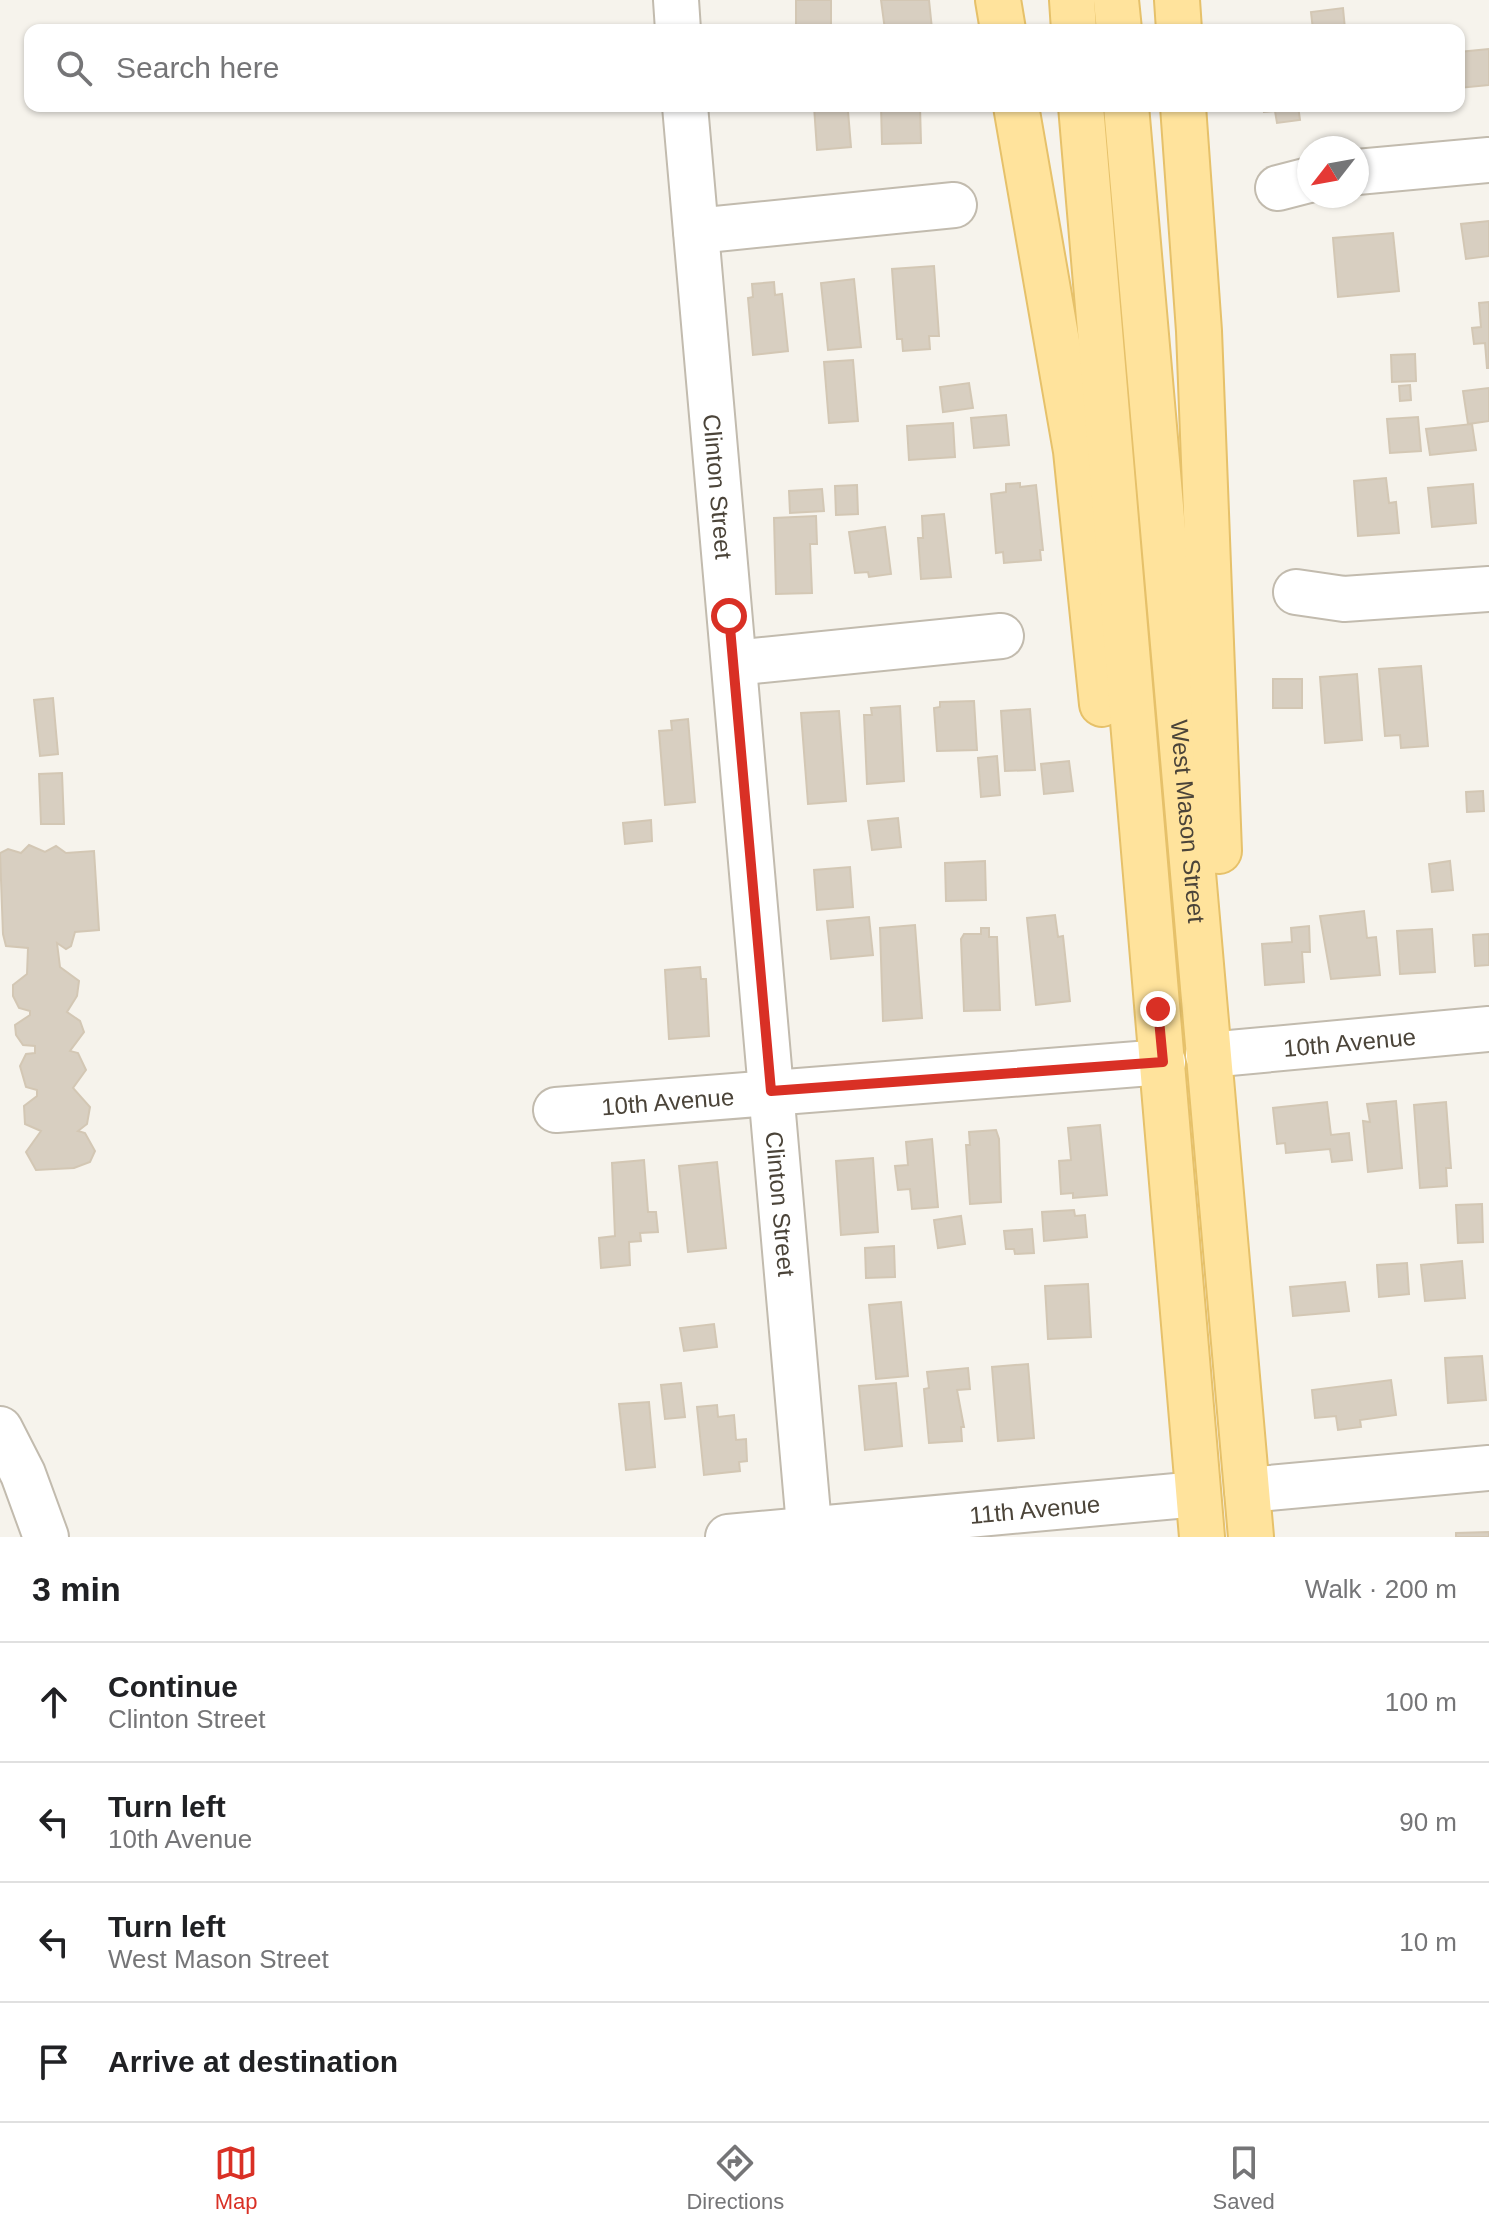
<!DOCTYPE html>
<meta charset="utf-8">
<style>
body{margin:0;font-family:Helvetica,sans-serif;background:#f2f2f2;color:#202124}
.compass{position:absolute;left:1297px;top:136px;width:72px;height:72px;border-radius:50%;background:#fff;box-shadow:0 2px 6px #0004;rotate:239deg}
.stop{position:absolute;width:24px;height:24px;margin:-18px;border:6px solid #d93025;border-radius:50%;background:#fff}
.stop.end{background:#d93025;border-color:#fff;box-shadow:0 2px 8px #0008}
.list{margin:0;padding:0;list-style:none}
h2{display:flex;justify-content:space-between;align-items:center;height:104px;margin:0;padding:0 32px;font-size:34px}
h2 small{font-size:26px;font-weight:400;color:#757577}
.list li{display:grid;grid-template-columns:52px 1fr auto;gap:24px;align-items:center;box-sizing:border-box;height:120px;padding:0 32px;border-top:2px solid #e0e0e0}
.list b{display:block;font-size:30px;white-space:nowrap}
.list p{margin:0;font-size:26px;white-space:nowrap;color:#757577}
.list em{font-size:26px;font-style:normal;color:#757577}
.icon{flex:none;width:44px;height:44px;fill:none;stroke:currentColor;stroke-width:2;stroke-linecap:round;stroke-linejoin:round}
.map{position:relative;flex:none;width:1489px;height:1537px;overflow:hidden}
.search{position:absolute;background:#fff;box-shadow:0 2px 6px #0004;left:24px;right:24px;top:24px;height:88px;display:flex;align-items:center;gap:20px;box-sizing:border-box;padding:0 28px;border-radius:16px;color:#757577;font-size:30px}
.sheet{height:584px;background:#fff}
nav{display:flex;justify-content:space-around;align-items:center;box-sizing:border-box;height:112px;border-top:2px solid #e0e0e0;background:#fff;font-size:22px;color:#757577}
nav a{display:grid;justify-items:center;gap:4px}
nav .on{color:#d93025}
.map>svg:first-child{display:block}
.building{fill:#d8cfc1;stroke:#d3c7b4;stroke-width:2}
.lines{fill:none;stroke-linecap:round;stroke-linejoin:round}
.minor-casing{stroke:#c2bbae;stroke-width:48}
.major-casing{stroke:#e6c16a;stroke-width:48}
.minor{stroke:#fff;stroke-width:44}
.major{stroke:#ffe39c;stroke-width:44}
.route{stroke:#d93025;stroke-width:10}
.labels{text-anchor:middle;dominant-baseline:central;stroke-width:6;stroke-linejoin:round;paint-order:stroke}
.street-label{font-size:24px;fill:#4b4439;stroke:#fff}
</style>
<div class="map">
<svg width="1489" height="1537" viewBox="0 0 1489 1537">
<rect width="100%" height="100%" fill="#f6f3ec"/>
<g class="building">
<rect x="796" y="0" width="35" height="30"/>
<path d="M 881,0 L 929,0 L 932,29 L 885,30 Z"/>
<path d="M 1343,8 L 1345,29 L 1381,25 L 1382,30 L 1313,30 L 1311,12 Z"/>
<path d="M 1489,49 L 1489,85 L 1459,88 L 1459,52 Z"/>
<path d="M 814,106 L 857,106 L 857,110 L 848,111 L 851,147 L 817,150 Z"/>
<path d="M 881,106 L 920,106 L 921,143 L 882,144 Z"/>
<path d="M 1264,106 L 1298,106 L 1300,120 L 1277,123 L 1275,111 L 1264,112 Z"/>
<path d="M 1489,221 L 1489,256 L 1466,259 L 1461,224 Z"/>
<path d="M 1393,233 L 1399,291 L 1338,297 L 1333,238 Z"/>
<path d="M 934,266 L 939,336 L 929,336 L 930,349 L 903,351 L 902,339 L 897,339 L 892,269 Z"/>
<path d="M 854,279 L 861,347 L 828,350 L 821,283 Z"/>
<path d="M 774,282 L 775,295 L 782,294 L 788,351 L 753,355 L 748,298 L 753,297 L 752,284 Z"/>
<path d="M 1489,302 L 1489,368 L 1487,368 L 1485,343 L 1474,344 L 1472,328 L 1481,327 L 1479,303 Z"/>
<path d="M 1415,354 L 1416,381 L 1392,382 L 1391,355 Z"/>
<path d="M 853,360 L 858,421 L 829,423 L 824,362 Z"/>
<path d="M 969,383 L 973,408 L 943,412 L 940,387 Z"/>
<path d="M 1410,385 L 1411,400 L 1400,401 L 1399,386 Z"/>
<path d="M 1489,388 L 1489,421 L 1468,424 L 1463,391 Z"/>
<path d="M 1006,415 L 1009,445 L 974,448 L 971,418 Z"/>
<path d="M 1418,417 L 1421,451 L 1390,453 L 1387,419 Z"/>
<path d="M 953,423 L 955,457 L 909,460 L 907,426 Z"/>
<path d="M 1472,424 L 1476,450 L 1430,455 L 1426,429 Z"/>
<path d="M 1386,478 L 1389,503 L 1396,502 L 1399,533 L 1358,536 L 1354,481 Z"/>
<path d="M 1020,483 L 1020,487 L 1036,485 L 1043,550 L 1040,550 L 1041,560 L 1004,563 L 1003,552 L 996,553 L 991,494 L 1006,492 L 1006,484 Z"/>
<path d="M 1473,484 L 1476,523 L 1432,527 L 1428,488 Z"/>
<path d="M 857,485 L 858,514 L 836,515 L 835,486 Z"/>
<path d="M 822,489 L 824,511 L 790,513 L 789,491 Z"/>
<path d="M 944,514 L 951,577 L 921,579 L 918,538 L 923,538 L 922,516 Z"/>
<path d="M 816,516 L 817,544 L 810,544 L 812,593 L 776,594 L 774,518 Z"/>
<path d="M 885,527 L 891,574 L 869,577 L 868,572 L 855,573 L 849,532 Z"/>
<path d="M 1421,666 L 1428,746 L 1401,748 L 1400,735 L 1385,736 L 1379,669 Z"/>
<path d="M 1357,674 L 1362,740 L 1325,743 L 1320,677 Z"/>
<rect x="1273" y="679" width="29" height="29"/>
<path d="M 53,698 L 58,754 L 40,756 L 34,700 Z"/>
<path d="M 974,701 L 977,750 L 937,751 L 934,708 L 940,707 L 940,702 Z"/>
<path d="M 900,706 L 904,781 L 867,784 L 864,715 L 872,715 L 871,708 Z"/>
<path d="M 1030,709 L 1035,770 L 1005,771 L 1001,711 Z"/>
<path d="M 839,711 L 846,801 L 808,804 L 801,713 Z"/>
<path d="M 688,719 L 695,802 L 665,805 L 659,731 L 672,730 L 671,721 Z"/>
<path d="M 997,756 L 1000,795 L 981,797 L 978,758 Z"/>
<path d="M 1069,761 L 1073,791 L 1044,794 L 1041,764 Z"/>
<path d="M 62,773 L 64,824 L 41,824 L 39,774 Z"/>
<path d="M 1483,791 L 1484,811 L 1467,812 L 1466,792 Z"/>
<path d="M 898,818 L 901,847 L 872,850 L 868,821 Z"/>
<path d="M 651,820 L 652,841 L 625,844 L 623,823 Z"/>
<path d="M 29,845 L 45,852 L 56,846 L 66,853 L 94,851 L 99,930 L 75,932 L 71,946 L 66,949 L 57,943 L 60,967 L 79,981 L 77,996 L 67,1012 L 80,1021 L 84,1032 L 70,1051 L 78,1053 L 86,1070 L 73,1088 L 90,1107 L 87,1124 L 78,1131 L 85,1133 L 95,1151 L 90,1162 L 74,1168 L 36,1170 L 26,1152 L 41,1131 L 25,1124 L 24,1106 L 37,1096 L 37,1090 L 26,1087 L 20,1066 L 26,1054 L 35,1053 L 35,1046 L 23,1045 L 16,1035 L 15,1025 L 30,1015 L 30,1011 L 19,1008 L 13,996 L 13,985 L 27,974 L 28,948 L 6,946 L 3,934 L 0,853 L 8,849 L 21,853 Z"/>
<path d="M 985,861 L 986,900 L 946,901 L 945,863 Z"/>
<path d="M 1450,861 L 1453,890 L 1432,892 L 1429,864 Z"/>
<path d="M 850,867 L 853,907 L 817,910 L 814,870 Z"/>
<path d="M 1364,911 L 1367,938 L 1376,937 L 1380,975 L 1331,979 L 1320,916 Z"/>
<path d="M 1055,915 L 1058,937 L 1063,936 L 1070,1001 L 1036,1005 L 1027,918 Z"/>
<path d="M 869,917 L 873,955 L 831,959 L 827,921 Z"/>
<path d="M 915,925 L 922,1018 L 883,1021 L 880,928 Z"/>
<path d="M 1309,926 L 1310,952 L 1302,952 L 1304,982 L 1265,985 L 1262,944 L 1292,942 L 1291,928 Z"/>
<path d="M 981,928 L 989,928 L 989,937 L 997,937 L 1000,1010 L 964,1011 L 961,939 L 964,934 L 981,934 Z"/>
<path d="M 1432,929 L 1435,972 L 1400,974 L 1397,931 Z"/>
<path d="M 1489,934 L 1489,965 L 1475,966 L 1473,935 Z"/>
<path d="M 700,967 L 701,979 L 706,979 L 709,1036 L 669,1039 L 665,970 Z"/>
<path d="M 1396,1101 L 1402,1168 L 1368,1172 L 1363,1121 L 1370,1122 L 1367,1104 Z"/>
<path d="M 1327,1102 L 1331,1135 L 1349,1133 L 1352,1160 L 1332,1162 L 1330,1149 L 1286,1153 L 1285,1143 L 1277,1144 L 1273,1108 Z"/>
<path d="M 1446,1102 L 1451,1168 L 1446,1168 L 1447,1186 L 1420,1188 L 1414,1105 Z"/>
<path d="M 1100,1125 L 1107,1195 L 1073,1198 L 1073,1193 L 1061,1194 L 1059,1161 L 1071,1160 L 1068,1128 Z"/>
<path d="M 996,1130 L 999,1139 L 1001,1202 L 970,1204 L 966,1145 L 970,1145 L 969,1132 Z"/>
<path d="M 932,1139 L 938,1207 L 912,1209 L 910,1189 L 898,1190 L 895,1166 L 908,1165 L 906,1142 Z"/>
<path d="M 873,1158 L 878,1232 L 841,1235 L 836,1161 Z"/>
<path d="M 644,1160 L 648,1212 L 656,1212 L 658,1232 L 640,1233 L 641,1241 L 629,1242 L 630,1265 L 601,1268 L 599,1238 L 615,1236 L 612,1163 Z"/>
<path d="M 717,1162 L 726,1248 L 688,1252 L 679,1166 Z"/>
<path d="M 1482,1204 L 1483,1242 L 1458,1243 L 1456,1205 Z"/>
<path d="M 1074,1210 L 1075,1216 L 1085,1215 L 1087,1237 L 1044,1241 L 1042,1212 Z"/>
<path d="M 961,1216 L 965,1244 L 938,1248 L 934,1220 Z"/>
<path d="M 1032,1229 L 1034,1253 L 1015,1254 L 1014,1249 L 1006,1249 L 1004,1231 Z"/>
<path d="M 894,1246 L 895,1277 L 866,1278 L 865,1248 Z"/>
<path d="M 1462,1261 L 1465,1298 L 1425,1301 L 1421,1265 Z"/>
<path d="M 1407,1263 L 1409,1294 L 1379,1297 L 1377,1265 Z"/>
<path d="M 1345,1282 L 1349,1311 L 1293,1316 L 1290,1287 Z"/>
<path d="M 1088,1284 L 1091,1337 L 1048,1339 L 1045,1286 Z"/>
<path d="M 901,1302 L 908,1376 L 876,1379 L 869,1305 Z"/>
<path d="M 714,1324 L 717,1347 L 684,1351 L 680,1328 Z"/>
<path d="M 1482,1356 L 1486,1400 L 1448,1403 L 1445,1358 Z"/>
<path d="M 1028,1364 L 1034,1438 L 998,1441 L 992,1367 Z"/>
<path d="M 968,1368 L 970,1389 L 957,1390 L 964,1427 L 961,1427 L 962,1441 L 929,1443 L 924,1389 L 929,1388 L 927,1372 Z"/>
<path d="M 1391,1380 L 1396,1415 L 1360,1420 L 1361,1427 L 1338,1430 L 1336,1416 L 1315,1418 L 1312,1390 Z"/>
<path d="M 681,1383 L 685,1417 L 665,1419 L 661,1385 Z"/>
<path d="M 896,1383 L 902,1446 L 865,1450 L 859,1386 Z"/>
<path d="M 649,1402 L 655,1467 L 626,1470 L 619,1404 Z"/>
<path d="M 717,1405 L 718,1417 L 734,1415 L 736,1440 L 746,1439 L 747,1461 L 739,1462 L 740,1471 L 704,1475 L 697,1407 Z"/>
<path d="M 1489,1532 L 1489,1537 L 1456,1537 L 1456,1533 Z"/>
</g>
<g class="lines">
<defs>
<g id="minor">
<path d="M 676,0 L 678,30"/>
<path id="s1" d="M 685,106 L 810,1537"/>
<path d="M 1357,172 L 1489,160"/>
<path d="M 1278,188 L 1309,180"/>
<path d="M 696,231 L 954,205"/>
<path d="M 1296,592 L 1344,599 L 1489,589"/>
<path d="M 734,663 L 1001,636"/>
<path id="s2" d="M 1208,1055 L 1489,1029"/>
<path id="s3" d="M 556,1110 L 1163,1062"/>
<path d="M 0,1429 L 23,1474 L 46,1537"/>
<path d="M 1247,1490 L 1489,1468"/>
<path id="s4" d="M 728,1537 L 1198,1494"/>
</g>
<g id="major">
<path d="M 998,0 L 1003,30"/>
<path d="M 1072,0 L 1074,30"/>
<path d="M 1116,0 L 1119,30"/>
<path d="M 1177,0 L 1179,30"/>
<path d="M 1016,106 L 1076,451 L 1102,704"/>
<path d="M 1081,106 L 1202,1537"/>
<path id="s5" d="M 1126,106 L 1251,1537"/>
<path d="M 1183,106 L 1199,331 L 1219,851"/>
</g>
</defs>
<use href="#minor" class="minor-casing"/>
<use href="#major" class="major-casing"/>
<use href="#minor" class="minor"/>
<use href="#major" class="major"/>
</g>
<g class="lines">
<path class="route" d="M 729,616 L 771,1091 L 1163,1062 L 1158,1009"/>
</g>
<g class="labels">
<g class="street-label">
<text stroke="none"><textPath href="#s1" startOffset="382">Clinton Street</textPath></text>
<text stroke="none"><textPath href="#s5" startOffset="718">West Mason Street</textPath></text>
<text stroke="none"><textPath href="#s2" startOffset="142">10th Avenue</textPath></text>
<text stroke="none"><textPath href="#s3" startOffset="112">10th Avenue</textPath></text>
<text stroke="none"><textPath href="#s1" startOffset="1102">Clinton Street</textPath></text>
<text stroke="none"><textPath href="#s4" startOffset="308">11th Avenue</textPath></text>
</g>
</g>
</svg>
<svg class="compass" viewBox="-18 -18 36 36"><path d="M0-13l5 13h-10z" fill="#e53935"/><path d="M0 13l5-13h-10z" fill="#757577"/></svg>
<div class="stop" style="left:729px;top:616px"></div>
<div class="stop end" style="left:1158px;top:1009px"></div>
<div class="search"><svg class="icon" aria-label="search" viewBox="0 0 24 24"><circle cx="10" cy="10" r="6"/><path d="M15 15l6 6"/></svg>Search here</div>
</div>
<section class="sheet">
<h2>3 min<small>Walk · 200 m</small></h2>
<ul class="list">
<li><svg class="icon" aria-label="ahead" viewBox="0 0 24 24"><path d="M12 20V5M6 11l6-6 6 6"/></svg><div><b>Continue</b><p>Clinton Street</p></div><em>100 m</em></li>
<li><svg class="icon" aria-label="left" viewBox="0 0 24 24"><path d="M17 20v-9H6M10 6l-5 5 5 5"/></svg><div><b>Turn left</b><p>10th Avenue</p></div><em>90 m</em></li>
<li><svg class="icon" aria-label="left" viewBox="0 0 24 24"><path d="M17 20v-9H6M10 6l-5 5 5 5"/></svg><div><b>Turn left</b><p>West Mason Street</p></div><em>10 m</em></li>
<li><svg class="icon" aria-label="arrive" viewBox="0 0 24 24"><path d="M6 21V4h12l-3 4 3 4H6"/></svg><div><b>Arrive at destination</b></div></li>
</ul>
</section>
<nav>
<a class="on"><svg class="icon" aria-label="map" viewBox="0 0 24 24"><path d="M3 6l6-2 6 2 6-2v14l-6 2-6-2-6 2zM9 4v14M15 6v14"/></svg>Map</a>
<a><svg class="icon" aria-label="directions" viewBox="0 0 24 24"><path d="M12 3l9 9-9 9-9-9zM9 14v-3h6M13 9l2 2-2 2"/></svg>Directions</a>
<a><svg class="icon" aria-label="saved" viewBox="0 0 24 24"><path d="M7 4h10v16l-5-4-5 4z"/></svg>Saved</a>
</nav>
